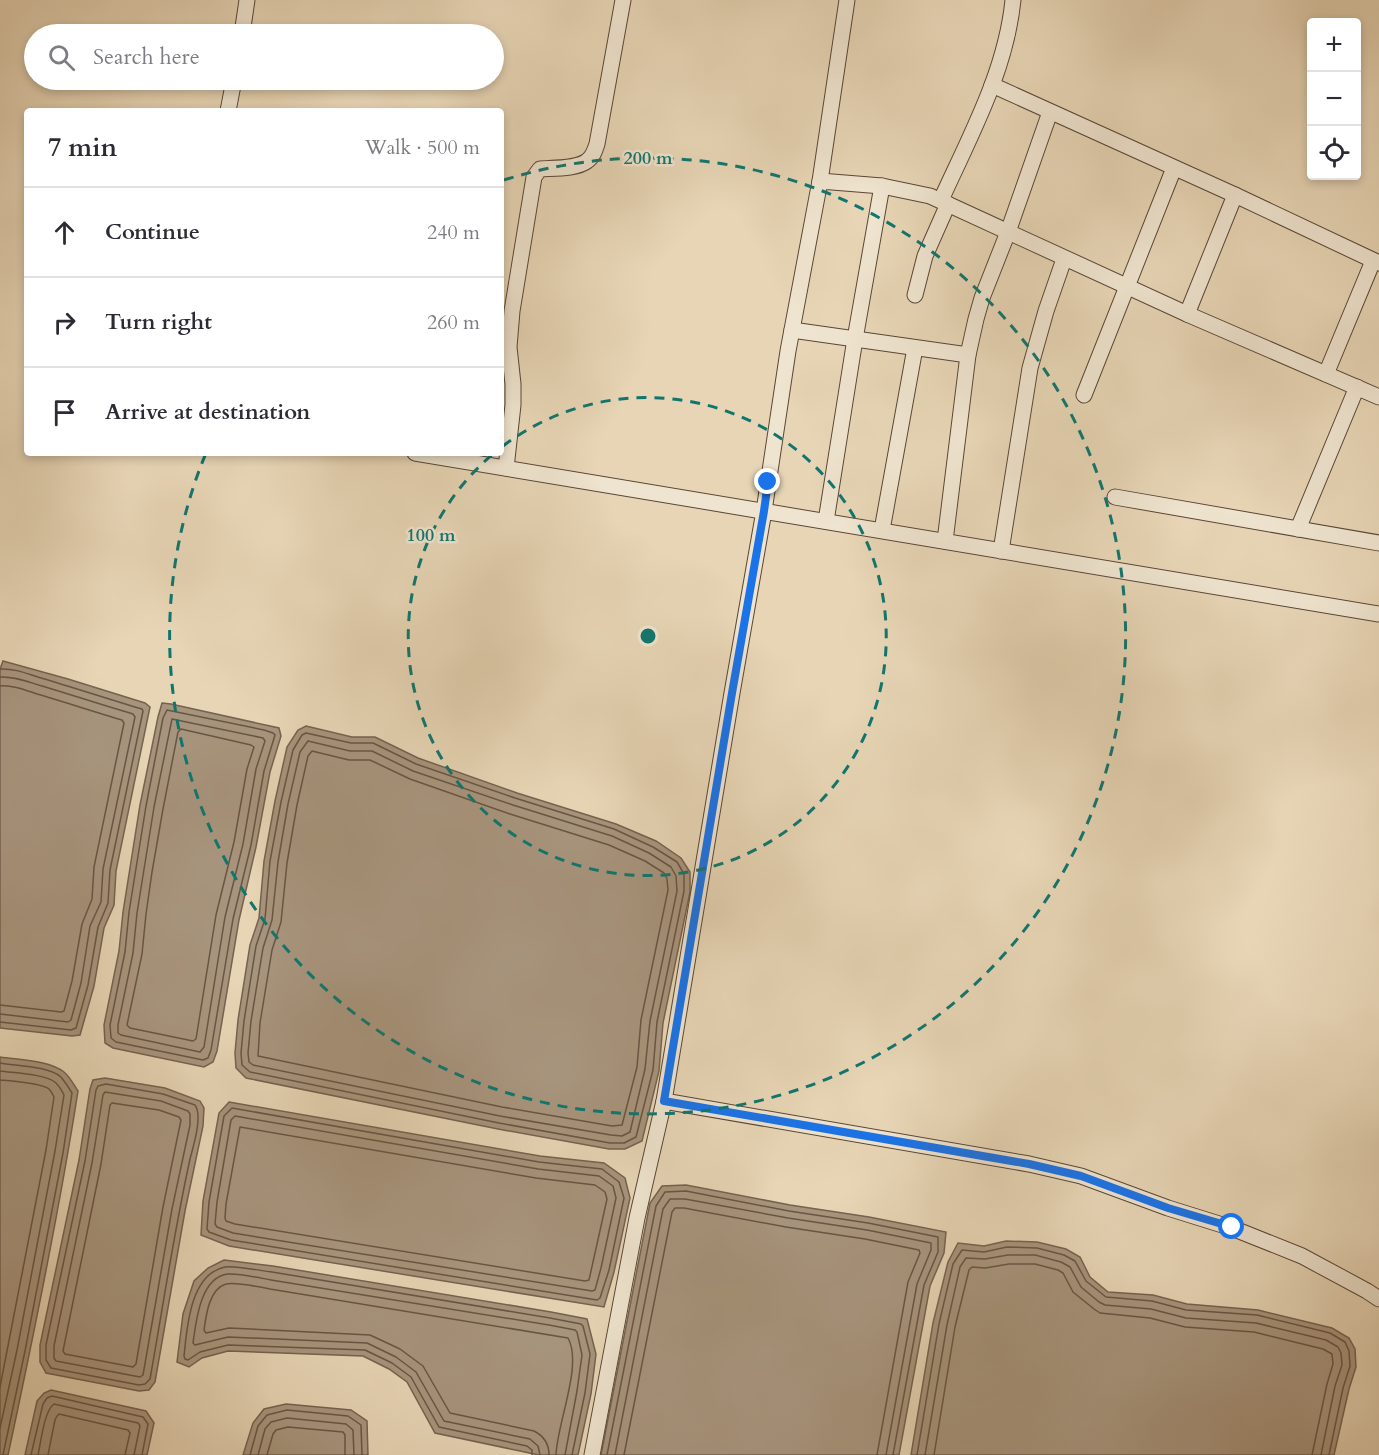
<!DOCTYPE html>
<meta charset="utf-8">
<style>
body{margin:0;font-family:Cardo,serif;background:#f2f2f3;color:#2b2b33}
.controls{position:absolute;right:18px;top:18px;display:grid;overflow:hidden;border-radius:6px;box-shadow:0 3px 9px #0003}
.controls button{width:54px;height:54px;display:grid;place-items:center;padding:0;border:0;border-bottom:2px solid #e1e1e2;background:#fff;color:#2b2b33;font:30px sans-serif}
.stop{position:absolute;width:18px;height:18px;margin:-14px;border:4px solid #1a73e8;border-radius:50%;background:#fff}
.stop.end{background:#1a73e8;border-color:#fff;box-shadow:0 2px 6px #0008}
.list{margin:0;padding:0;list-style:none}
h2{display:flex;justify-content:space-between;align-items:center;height:78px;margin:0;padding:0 24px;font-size:26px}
h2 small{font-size:20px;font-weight:400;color:#7c7c81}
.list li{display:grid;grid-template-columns:39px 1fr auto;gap:18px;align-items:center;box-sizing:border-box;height:90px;padding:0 24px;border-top:2px solid #e1e1e2}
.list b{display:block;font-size:22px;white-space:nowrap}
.list em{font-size:20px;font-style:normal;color:#7c7c81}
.icon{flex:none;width:33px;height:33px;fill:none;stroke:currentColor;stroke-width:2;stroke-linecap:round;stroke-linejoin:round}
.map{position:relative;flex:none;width:1379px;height:1455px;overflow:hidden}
.search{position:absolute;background:#fff;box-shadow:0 3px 9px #0003;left:24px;top:24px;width:480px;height:66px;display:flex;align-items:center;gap:15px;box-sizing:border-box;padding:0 21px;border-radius:33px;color:#7c7c81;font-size:22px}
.panel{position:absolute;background:#fff;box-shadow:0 3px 9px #0003;left:24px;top:108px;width:480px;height:348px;border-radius:6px}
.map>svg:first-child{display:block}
.water{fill:#a7947c;stroke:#75624f;stroke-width:1.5}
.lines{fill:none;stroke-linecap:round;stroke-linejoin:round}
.shore{stroke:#695544;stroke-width:1.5}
.minor-casing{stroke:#5a4636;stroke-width:17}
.minor{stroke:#efe4cf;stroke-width:15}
.route{stroke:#1a73e8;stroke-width:8}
.ring{fill:none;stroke:#0f766e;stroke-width:3;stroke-dasharray:10 8}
.centre{fill:#0f766e;stroke:#efe4cf;stroke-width:3}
.ring-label{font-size:18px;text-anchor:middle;font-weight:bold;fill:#0f766e;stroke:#efe4cf;stroke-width:5;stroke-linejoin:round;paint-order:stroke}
</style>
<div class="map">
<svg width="1379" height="1455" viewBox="0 0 1379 1455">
<rect width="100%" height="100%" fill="#e7d5b5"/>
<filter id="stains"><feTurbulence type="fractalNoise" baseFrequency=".00333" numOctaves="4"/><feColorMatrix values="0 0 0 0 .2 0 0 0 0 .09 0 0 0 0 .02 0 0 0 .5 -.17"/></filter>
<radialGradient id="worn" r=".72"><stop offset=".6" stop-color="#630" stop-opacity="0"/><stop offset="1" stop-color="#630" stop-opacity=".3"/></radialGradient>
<g class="water">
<path d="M 3,661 L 68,679 L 145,703 L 150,707 L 116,871 L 114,905 L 104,928 L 94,986 L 80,1035 L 72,1036 L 0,1028 L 0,669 Z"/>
<path d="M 162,703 L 171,704 L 279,728 L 281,736 L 270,772 L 256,847 L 239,920 L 217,1051 L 213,1062 L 204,1067 L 113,1048 L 105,1043 L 104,1025 L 119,951 L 123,912 L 140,805 L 158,717 Z"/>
<path d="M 306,726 L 352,737 L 375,737 L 418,758 L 517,793 L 616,824 L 656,841 L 681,858 L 690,872 L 690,892 L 663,1023 L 659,1071 L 642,1141 L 625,1149 L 609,1149 L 498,1129 L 246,1078 L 236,1068 L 235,1053 L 238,1020 L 250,945 L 259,918 L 264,861 L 275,801 L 287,747 L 298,730 Z"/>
<path d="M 0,1057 C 19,1060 49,1060 64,1072 C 70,1077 74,1085 78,1091 C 59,1213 34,1334 8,1455 L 0,1455 Z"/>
<path d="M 105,1078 L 165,1088 L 200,1101 L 204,1108 L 203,1126 L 185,1211 L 155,1382 L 149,1390 L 139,1391 L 46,1373 L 40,1362 L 40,1345 L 79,1160 L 90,1089 L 93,1080 Z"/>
<path d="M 229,1102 L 540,1156 L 604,1163 L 625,1178 L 630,1198 L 614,1272 L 604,1307 L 229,1246 L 201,1235 L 203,1201 L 219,1113 Z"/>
<path d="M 686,1185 L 790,1205 L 869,1217 L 946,1232 L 944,1253 L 930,1286 L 899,1455 L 601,1455 L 650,1203 L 662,1186 Z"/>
<path d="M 1006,1241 L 1037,1242 L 1066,1249 L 1080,1257 L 1090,1277 L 1108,1292 L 1153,1295 L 1187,1304 L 1258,1310 L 1332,1328 L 1349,1338 L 1355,1349 L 1356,1367 L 1349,1389 L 1334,1455 L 911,1455 L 933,1323 L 948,1262 L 958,1243 L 984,1246 Z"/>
<path d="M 224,1260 L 273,1266 L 551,1312 L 587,1319 L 596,1354 L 591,1394 L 578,1455 L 539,1455 L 435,1433 L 407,1382 L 389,1369 L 363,1356 L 228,1351 L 202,1358 L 189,1367 L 177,1362 L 183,1314 L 194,1281 L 208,1268 Z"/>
<path d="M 51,1390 L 146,1411 L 154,1423 L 147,1455 L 25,1455 L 37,1401 L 44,1393 Z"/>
<path d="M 286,1404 L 351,1410 L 367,1421 L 368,1455 L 243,1455 L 253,1423 L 264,1409 Z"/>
</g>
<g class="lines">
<g class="shore">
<path d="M 0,669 C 14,668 28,674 41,678 C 75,688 108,699 142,709 L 143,711 L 110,870 L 108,903 L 98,927 L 88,985 L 76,1028 L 71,1030 L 0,1022"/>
<path d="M 0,677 C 14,676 28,682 42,686 C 72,695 102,705 133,714 L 135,717 L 103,869 L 101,902 L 90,926 L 81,983 L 71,1020 L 68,1022 L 0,1014"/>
<path d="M 0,686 C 13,685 25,690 37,694 C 65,702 94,712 122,720 L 124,723 L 94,867 L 92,899 L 82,924 L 72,981 L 64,1011 L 61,1012 L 0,1005"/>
<path d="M 167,710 L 264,730 L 273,733 L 275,735 L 264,771 L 251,845 L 233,919 L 211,1050 L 208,1058 L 203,1060 L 116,1042 L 111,1038 L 110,1025 L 125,952 L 129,912 L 146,806 L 163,718 Z"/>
<path d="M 172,719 L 263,738 L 265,741 L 256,769 L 243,844 L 225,917 L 204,1047 L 200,1052 L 121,1035 L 118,1033 L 118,1025 L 133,953 L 137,913 L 154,807 Z"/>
<path d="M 181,729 L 251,745 L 254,747 L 247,769 L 234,842 L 216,915 L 196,1039 L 193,1041 L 130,1028 L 127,1025 L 142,954 L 146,914 L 152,872 L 163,809 L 178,732 Z"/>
<path d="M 306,733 L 351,743 L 373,743 L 416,764 L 515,798 L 614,829 L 653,847 L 677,862 L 684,874 L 684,891 L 657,1022 L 653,1070 L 636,1137 L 624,1143 L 610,1143 L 499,1123 L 250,1072 L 242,1065 L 241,1053 L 244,1021 L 256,946 L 265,919 L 270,861 L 281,802 L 293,750 L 302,735 Z"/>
<path d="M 308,741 L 350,751 L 372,751 L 413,771 L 513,805 L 612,836 L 649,853 L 671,867 L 676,876 L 677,891 L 650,1021 L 645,1069 L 630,1132 L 622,1136 L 611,1135 L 500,1116 L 253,1065 L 249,1062 L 248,1053 L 251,1021 L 263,948 L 272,920 L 278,862 L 288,804 L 300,752 Z"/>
<path d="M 312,751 L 349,760 L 370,760 L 410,779 L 510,814 L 609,845 L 645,861 L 664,873 L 667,879 L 668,890 L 641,1020 L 637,1067 L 622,1125 L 612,1126 L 502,1107 L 258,1056 L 260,1023 L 272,950 L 281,922 L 287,863 L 297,805 L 308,756 Z"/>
<path d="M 0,1063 C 17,1066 48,1066 61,1077 C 65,1082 69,1088 72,1093 L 63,1153 L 25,1351 L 3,1455"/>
<path d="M 0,1071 C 13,1073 47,1074 56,1083 C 59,1086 62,1091 64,1095 L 55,1151 L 17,1350 L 0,1428"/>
<path d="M 0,1080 C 11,1081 41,1083 49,1089 C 51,1091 53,1095 54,1097 L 46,1150 L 0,1387"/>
<path d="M 106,1084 L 163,1094 L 195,1105 C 203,1116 193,1147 190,1159 C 174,1232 163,1306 150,1379 L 145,1384 L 139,1385 L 51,1368 L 46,1360 L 46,1345 L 85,1161 L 96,1090 L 98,1086 Z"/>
<path d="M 105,1092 L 161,1101 L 188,1111 L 190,1114 L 190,1125 L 172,1209 L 143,1375 L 140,1377 L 56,1361 L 54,1358 L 54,1346 L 92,1163 L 103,1095 Z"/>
<path d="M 112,1103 L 159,1110 L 179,1117 L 181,1120 L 163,1207 L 136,1364 L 133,1367 L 65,1354 L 63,1351 L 101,1164 L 110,1105 Z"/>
<path d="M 232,1108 L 539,1162 L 602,1169 L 619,1182 L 624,1198 L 609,1270 L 600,1298 L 597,1300 L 231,1240 L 209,1232 L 207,1229 L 209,1202 L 224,1116 Z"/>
<path d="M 235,1116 L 538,1169 L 599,1176 L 613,1186 L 616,1198 L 601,1268 L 595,1290 L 592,1291 L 233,1233 L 217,1227 L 215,1224 L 217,1202 L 231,1120 Z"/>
<path d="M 240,1127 L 536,1178 L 595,1185 L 605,1192 L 607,1199 L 589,1280 L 585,1281 L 235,1224 L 226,1221 L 225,1218 L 226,1204 Z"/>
<path d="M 31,1455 L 43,1404 L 47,1398 L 52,1396 L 143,1417 L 148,1424 L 142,1455"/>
<path d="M 38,1455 C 41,1442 44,1411 54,1404 L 138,1423 L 140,1426 L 134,1455"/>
<path d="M 48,1455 L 55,1420 L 57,1416 L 59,1414 L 128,1430 L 130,1433 L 125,1455"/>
<path d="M 250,1455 L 258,1426 L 267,1415 L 287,1410 L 348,1416 L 361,1425 L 362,1455"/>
<path d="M 258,1455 L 265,1429 L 271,1422 L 287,1418 L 346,1424 L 353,1430 L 354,1455"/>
<path d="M 267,1455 L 273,1434 L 276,1430 L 288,1427 L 343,1432 L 345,1435 L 345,1455"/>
<path d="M 532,1455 L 532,1450 L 527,1446 L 439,1427 L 411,1377 L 392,1363 L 365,1350 L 228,1345 L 200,1352 L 188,1360 L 185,1359 L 184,1356 C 187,1328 190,1274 225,1267 C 233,1265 262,1271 272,1272 L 550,1318 L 581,1324 L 583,1326 L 590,1354 L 585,1393 L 572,1455"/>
<path d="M 540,1455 L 538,1446 L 530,1439 L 444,1421 L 416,1372 L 396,1357 L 367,1343 L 228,1337 L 195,1345 L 193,1343 C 196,1322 200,1277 228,1274 C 238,1273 260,1278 271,1280 L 549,1325 L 575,1330 L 577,1332 L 582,1355 L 577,1391 L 565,1455"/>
<path d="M 549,1455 C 549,1444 544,1436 534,1431 L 450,1413 L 423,1366 L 400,1349 L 370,1335 L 229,1328 L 206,1333 L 204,1330 C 206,1316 209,1289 226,1284 C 235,1282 260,1287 270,1289 L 568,1338 C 583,1365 557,1423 556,1455"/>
<path d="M 607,1455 L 656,1206 L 665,1192 L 686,1191 L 789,1211 L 868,1223 L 938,1237 L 938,1252 L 924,1285 L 893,1455"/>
<path d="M 615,1455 L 663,1209 L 670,1199 L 685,1199 L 788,1218 L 867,1230 L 931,1243 L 931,1250 L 917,1284 L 886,1455"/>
<path d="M 624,1455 L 672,1212 L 675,1208 L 684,1208 L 786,1227 L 865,1239 L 919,1250 L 920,1253 L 908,1282 L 877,1455"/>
<path d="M 917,1455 L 939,1324 L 953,1264 L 962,1250 L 984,1252 L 1007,1247 L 1037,1248 L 1064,1255 L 1075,1261 L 1086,1281 L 1106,1297 L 1152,1301 L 1186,1310 L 1257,1315 L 1330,1333 L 1345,1342 L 1349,1351 L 1350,1366 L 1343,1388 L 1329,1455"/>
<path d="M 925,1455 L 947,1325 L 960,1267 L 966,1258 L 985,1259 L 1008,1255 L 1035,1255 L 1061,1262 L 1070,1267 L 1081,1287 L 1099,1302 L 1105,1305 L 1151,1309 L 1186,1318 L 1256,1323 L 1326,1340 L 1338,1347 L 1341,1353 L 1342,1365 L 1335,1386 L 1321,1455"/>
<path d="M 934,1455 L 955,1327 L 969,1270 L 972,1267 L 985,1268 L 1009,1264 L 1035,1264 L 1058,1270 L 1063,1273 L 1073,1292 L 1094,1309 L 1100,1313 L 1150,1318 L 1185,1327 L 1254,1332 L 1323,1349 L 1332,1354 L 1333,1364 L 1327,1384 L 1312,1455"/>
</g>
<defs>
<g id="minor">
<path d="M 242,34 L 247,0"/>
<path d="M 992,85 L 1235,195 L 1379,263"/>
<path d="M 228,111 L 234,80"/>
<path d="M 820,181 L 847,0"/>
<path d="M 941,200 C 970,136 1006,71 1013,0"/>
<path d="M 915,295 L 925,256 L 948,204"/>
<path d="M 1187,314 L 1235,195"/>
<path d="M 792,330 L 968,355"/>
<path d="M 1326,374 L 1373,261"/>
<path d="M 1084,395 L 1174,168"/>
<path d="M 415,453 L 1379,614"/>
<path d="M 506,468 L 513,405 L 513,384 L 509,347 L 512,311 L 534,177 L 540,169 C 553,168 577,169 587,161 C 593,157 595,150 597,144 L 623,0"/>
<path d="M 1115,497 L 1379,543"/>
<path d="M 826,521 L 855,339 L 882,186"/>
<path d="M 1298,529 L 1357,387"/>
<path d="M 882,530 L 915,348"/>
<path d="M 945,541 L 968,355 L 976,319 L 982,298 L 1008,232 L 1050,112"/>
<path d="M 1001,551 L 1030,368 L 1046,311 L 1064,259"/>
<path d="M 664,1101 L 1029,1164 L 1081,1176 L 1168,1208 L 1232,1228 L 1302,1256 L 1367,1291 L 1379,1299"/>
<path d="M 592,1455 L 637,1218 L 664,1101 L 732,693 L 764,511 L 788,351 L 820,181 L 882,186 L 930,196 L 1187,314 L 1379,397"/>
</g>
</defs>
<use href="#minor" class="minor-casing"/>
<use href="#minor" class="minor"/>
</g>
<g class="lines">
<path class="route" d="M 768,482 L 764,511 L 732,693 L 664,1101 L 1029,1164 L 1081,1176 L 1168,1208 L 1232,1227"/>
</g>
<g class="ring">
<path d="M503 446A239 239 0 1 1 493 454"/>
<path d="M504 180A478 478 0 1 1 206 453"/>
</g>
<circle cx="648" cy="636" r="9" class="centre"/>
<g class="ring-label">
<text x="648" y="164">200 m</text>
<text x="431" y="541">100 m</text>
</g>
<rect width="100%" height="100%" filter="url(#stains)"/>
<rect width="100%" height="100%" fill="url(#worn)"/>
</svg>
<div class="controls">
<button>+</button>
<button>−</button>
<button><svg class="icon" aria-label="locate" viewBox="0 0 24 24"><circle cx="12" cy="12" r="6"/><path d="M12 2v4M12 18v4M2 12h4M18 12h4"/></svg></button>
</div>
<div class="stop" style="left:1232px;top:1227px"></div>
<div class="stop end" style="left:768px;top:482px"></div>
<div class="search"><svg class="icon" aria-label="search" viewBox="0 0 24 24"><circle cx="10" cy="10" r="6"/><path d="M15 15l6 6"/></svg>Search here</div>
<section class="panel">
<h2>7 min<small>Walk · 500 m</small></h2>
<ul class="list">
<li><svg class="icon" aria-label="ahead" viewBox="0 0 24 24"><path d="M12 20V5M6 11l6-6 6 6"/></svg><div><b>Continue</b></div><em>240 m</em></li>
<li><svg class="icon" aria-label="right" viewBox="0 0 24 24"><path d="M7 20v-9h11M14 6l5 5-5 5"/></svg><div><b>Turn right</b></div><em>260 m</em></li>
<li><svg class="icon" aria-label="arrive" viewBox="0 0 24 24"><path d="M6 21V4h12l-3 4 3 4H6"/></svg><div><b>Arrive at destination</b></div></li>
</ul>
</section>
</div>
